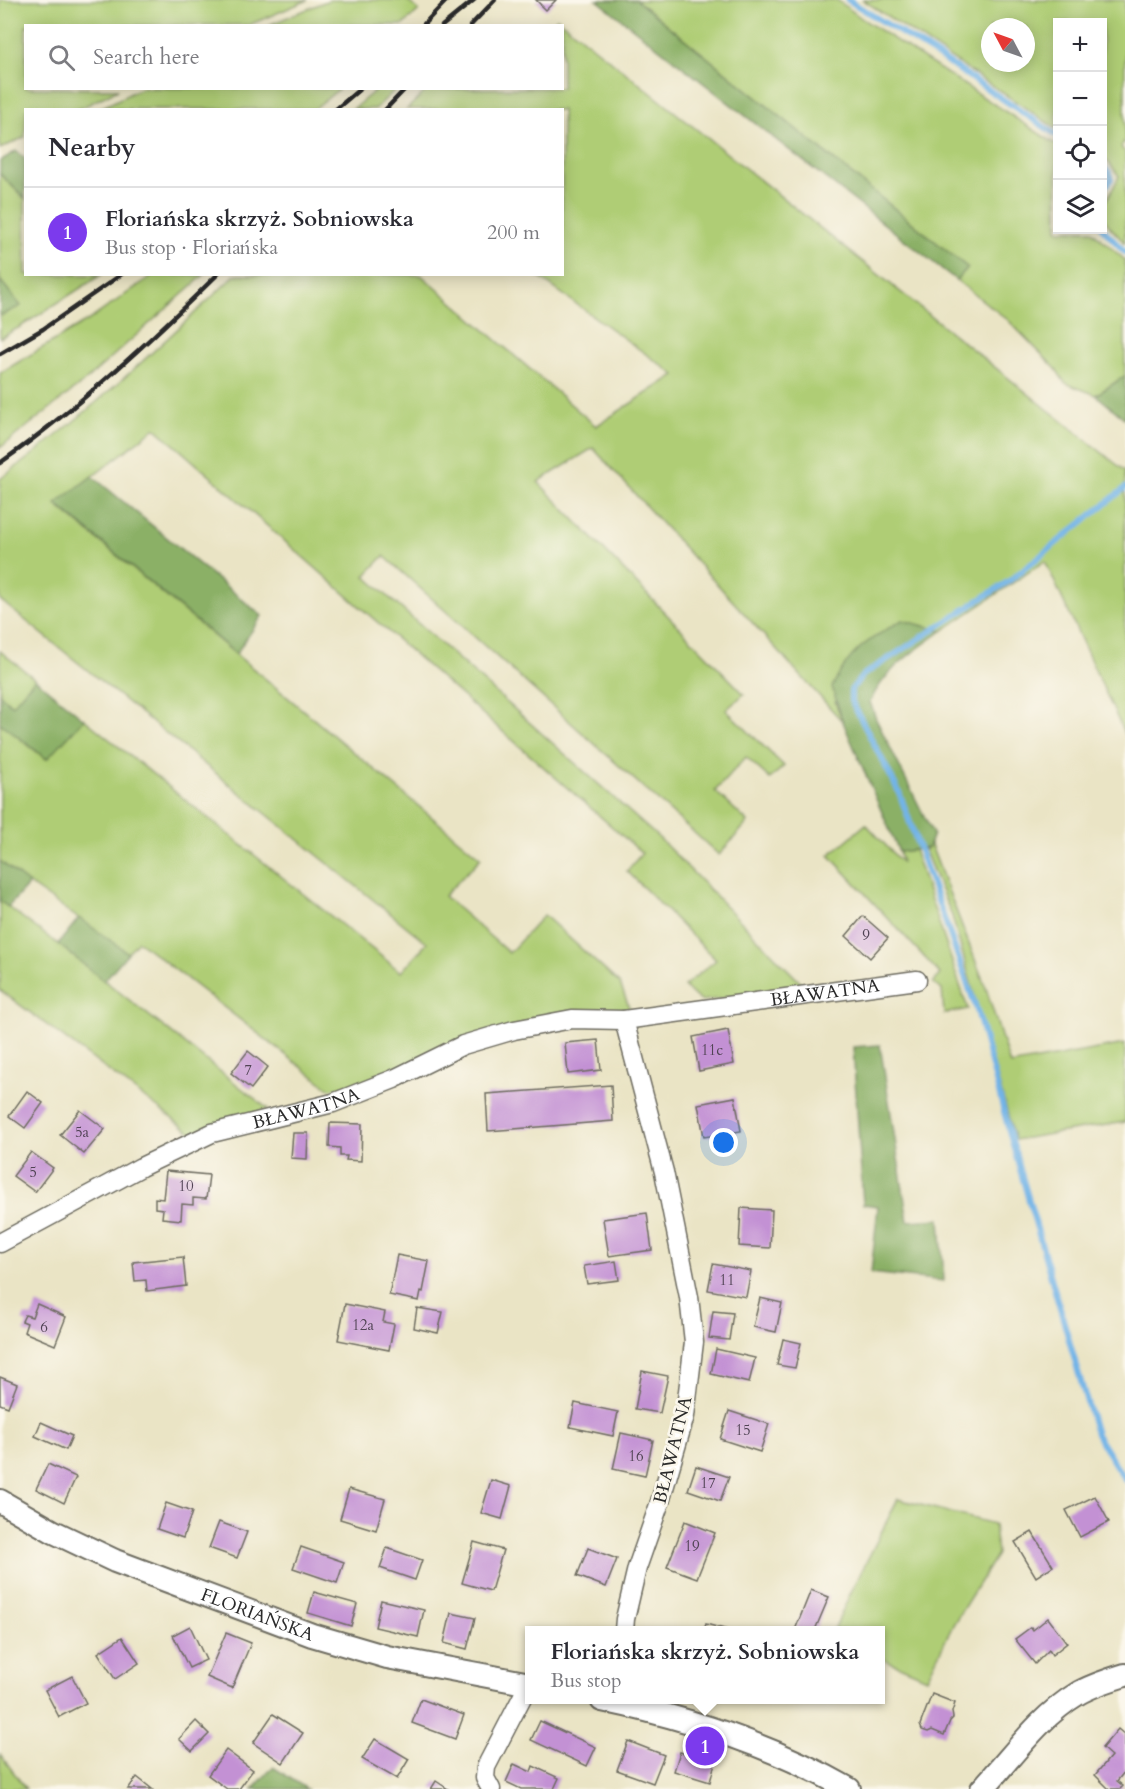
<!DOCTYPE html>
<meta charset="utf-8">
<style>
body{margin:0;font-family:Cardo,serif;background:#f2f2f3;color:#2b2b33}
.controls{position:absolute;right:18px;top:18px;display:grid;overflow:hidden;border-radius:0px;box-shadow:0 3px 15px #0003}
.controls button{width:54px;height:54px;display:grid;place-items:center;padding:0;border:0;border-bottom:2px solid #e1e1e2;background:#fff;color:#2b2b33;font:30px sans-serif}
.compass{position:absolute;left:981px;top:18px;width:54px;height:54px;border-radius:50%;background:#fff;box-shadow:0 3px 15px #0003;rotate:311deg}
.you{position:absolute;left:724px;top:1143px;width:21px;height:21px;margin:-15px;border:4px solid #fff;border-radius:50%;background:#1a73e8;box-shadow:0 0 0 9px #1a73e833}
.badge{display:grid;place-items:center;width:39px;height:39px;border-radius:50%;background:#7c3aed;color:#fff;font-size:20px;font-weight:700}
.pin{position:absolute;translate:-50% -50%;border:3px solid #fff;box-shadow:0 2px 6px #0006}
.popup{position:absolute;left:525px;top:1626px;width:360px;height:78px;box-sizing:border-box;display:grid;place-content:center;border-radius:0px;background:#fff;filter:drop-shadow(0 2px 4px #0005);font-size:20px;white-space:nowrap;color:#7c7c81}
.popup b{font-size:22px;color:#2b2b33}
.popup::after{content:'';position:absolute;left:50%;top:100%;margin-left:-12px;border:12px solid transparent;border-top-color:#fff}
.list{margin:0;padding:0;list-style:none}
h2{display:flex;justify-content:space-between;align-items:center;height:78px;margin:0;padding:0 24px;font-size:26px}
h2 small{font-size:20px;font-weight:400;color:#7c7c81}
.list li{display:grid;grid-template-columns:39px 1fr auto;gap:18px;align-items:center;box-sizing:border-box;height:90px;padding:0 24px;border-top:2px solid #e1e1e2}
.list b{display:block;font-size:22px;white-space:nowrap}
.list p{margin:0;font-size:20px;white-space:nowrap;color:#7c7c81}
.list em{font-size:20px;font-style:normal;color:#7c7c81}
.icon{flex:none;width:33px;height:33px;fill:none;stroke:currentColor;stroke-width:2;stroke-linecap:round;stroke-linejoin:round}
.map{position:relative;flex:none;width:1125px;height:1789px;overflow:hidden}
.search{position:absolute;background:#fff;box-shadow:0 3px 15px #0003;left:24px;top:24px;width:540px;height:66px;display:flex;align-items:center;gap:15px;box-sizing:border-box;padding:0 21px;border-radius:0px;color:#7c7c81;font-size:22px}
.panel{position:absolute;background:#fff;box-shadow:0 3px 15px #0003;left:24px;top:108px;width:540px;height:168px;border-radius:0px}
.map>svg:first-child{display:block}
.green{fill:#afcd74;stroke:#6d7c50;stroke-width:1.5;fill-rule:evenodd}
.forest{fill:#8bb066;stroke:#5b6e48;stroke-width:1.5}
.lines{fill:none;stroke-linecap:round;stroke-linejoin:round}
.stream{stroke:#72b4e7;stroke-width:6}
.building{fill:#c391d4}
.minor-casing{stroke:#6e6c61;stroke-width:21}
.tertiary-casing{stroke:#6e6c61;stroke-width:26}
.minor{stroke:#fff;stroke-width:18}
.tertiary{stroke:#fff;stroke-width:22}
.rail{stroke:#2b2b2b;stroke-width:4.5}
.labels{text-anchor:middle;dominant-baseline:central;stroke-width:5;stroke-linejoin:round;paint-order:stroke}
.number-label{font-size:15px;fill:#514455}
.street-label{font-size:18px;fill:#2b2b2b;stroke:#fbf7ec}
</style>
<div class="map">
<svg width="1125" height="1789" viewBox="0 0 1125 1789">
<rect width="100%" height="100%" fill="#fbf7ec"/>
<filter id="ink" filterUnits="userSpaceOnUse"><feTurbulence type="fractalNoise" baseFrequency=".0167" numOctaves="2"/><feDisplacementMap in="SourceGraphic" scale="12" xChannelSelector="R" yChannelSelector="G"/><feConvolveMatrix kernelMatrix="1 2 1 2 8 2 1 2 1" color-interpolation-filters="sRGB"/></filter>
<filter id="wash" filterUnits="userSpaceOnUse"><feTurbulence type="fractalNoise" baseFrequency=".008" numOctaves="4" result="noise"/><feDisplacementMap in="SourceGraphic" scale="24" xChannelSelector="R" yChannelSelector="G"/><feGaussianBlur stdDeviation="1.35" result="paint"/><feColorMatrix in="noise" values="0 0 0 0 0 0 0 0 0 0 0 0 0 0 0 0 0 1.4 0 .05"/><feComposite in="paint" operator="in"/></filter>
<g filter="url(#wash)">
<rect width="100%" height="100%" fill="#eae4c5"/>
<g class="green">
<path d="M 0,0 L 308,0 L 249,25 L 26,26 L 26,88 L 119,89 L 79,109 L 26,110 L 25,137 L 0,149 Z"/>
<path d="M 329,0 L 406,0 L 419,10 L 403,25 L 269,25 Z"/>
<path d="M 636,0 L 837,0 L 864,20 L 1057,145 L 1058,230 L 1091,230 L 1125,260 L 1125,376 L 1096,395 L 1065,383 L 1056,369 L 1008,320 L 956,280 L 967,267 Z"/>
<path d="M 863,0 L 1125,0 L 1125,139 L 1121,147 L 1125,152 L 1125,243 C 1090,208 1102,214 1119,176 L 1109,163 L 1103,158 L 1102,22 L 1058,22 L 1057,129 ZM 990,27 L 1026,27 L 1026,63 L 990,63 Z"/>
<path d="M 557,18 L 1125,471 L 1125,735 L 1045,561 L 942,631 L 902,620 L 835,702 L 843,722 L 593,448 L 538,482 L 744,694 L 726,710 L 784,766 L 770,779 L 746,757 L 715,791 L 748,822 L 719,855 L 384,556 L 365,576 L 660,839 L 807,989 L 700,1001 L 684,986 L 716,960 L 627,871 L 642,853 L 155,428 L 56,505 L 481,858 L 444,896 L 509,953 L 544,915 L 620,984 L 631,1012 L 599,1013 L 367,1083 L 330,1089 L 138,941 L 128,953 L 29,884 L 0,861 L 0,723 L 46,759 L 84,719 L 401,972 L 427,943 L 0,600 L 0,479 C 84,418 160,346 235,275 L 421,275 L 596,426 L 675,375 L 536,275 L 562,274 L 562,110 L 407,109 L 428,89 L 562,88 L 562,26 L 551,25 Z"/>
<path d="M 141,88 L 339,88 L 339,89 L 314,109 L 99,109 Z"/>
<path d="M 378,88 L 396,89 L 375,109 L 353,109 Z"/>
<path d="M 0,174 L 25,199 L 26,274 L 101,275 L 20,327 L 0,338 L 0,316 L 20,306 L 0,280 Z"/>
<path d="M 153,275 L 204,275 L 86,380 L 0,448 L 0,373 L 92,318 Z"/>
<path d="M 0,651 L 35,679 L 12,706 L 0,694 Z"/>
<path d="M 866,824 L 902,863 L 899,852 L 914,850 L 968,1009 L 944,1014 L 942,990 L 933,983 L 940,974 L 829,855 Z"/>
<path d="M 930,843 L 986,988 L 1010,1065 L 1125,1044 L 1125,1122 L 1015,1140 L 952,916 L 924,849 L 928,848 Z"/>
<path d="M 0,901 L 58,944 L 268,1109 L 193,1134 L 0,990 Z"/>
<path d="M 898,1499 L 994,1524 L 997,1554 L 954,1623 L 927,1678 L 881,1658 L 880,1630 L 834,1630 L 849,1596 Z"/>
<path d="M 0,1754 L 26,1789 L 0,1789 Z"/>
</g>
<g class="forest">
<path d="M 597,0 L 636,0 L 968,268 L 956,280 Z"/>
<path d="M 16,151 L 25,159 L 25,198 L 0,174 L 0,161 Z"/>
<path d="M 0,280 L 21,306 L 0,316 Z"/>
<path d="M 1125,376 L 1125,419 L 1096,395 Z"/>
<path d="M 92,476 L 262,616 L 236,654 L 56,504 Z"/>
<path d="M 902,620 L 942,631 C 912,653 886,668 870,702 L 876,719 L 933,834 L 928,848 L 899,852 L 843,722 L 832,687 C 850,650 868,640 902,620 Z"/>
<path d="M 35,679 L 84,719 L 47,759 L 0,723 L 0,694 L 12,705 Z"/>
<path d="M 0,861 L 29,884 L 8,907 L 0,901 Z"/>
<path d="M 79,918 L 128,953 L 104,981 L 58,944 Z"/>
<path d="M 880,1045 L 908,1221 L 940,1219 L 944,1281 L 871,1273 L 878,1206 L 863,1204 L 853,1047 Z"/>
<path d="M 273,1767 L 307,1789 L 253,1789 Z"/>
</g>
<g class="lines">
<g class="stream">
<path d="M 848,0 L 932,52 L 1058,136"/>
<path d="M 1102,166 L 1110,173 L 1111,179 L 1102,191"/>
<path d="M 1102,228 L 1125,252"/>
<path d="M 1125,488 L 1009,581 L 863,675 L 851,690 L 851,700 L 899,792 L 977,1010 L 1011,1138 L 1096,1434 L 1125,1480"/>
</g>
</g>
<g id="blocks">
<g class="building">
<path d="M 536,0 L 556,0 L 546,10 Z"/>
<path d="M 863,916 L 888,938 L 870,958 L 846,936 Z"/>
<path d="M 728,1030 L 734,1064 L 699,1071 L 693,1037 Z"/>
<path d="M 598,1040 L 601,1070 L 568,1074 L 565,1043 Z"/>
<path d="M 248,1051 L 268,1067 L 251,1089 L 231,1073 Z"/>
<path d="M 611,1085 L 613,1121 L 488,1131 L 486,1094 Z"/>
<path d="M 27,1091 L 43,1103 L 25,1128 L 9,1116 Z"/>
<path d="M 735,1097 L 741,1131 L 704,1137 L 698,1104 Z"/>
<path d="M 80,1110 L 105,1129 L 84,1154 L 60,1135 Z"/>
<path d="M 330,1123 L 362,1124 L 361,1161 L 346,1160 L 347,1156 L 340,1156 L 340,1148 L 329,1147 Z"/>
<path d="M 293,1133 L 308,1133 L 307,1159 L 291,1158 Z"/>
<path d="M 31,1152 L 53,1168 L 35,1192 L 13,1176 Z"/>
<path d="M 166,1171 L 209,1175 L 206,1199 L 193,1198 L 193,1205 L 182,1204 L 181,1220 L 162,1218 L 163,1209 L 155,1208 L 155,1198 L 163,1199 Z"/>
<path d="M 741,1208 L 772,1210 L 770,1248 L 739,1246 Z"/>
<path d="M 647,1213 L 652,1250 L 609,1256 L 603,1219 Z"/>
<path d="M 397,1255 L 429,1261 L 423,1292 L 421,1291 L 419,1301 L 389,1295 Z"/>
<path d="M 183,1257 L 186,1286 L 147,1291 L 146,1280 L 135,1281 L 133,1262 Z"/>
<path d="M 616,1261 L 619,1280 L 587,1284 L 584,1266 Z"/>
<path d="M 713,1264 L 751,1271 L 746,1297 L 708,1290 Z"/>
<path d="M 760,1298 L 782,1303 L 776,1332 L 753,1327 Z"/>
<path d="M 37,1304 L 66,1317 L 55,1345 L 24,1332 L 27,1323 L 22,1321 L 25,1315 L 32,1317 Z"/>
<path d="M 345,1304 L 385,1312 L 383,1322 L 394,1324 L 389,1350 L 338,1340 Z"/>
<path d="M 417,1308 L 443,1312 L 438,1333 L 414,1328 Z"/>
<path d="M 713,1311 L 733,1313 L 729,1340 L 709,1338 Z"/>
<path d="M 783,1339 L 801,1343 L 795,1368 L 777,1365 Z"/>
<path d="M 716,1349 L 755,1358 L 749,1383 L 711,1374 Z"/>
<path d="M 642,1371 L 668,1376 L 660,1413 L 635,1409 Z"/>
<path d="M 0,1377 L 17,1384 L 8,1407 L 0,1404 Z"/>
<path d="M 575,1403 L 618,1412 L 613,1436 L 570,1427 Z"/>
<path d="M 729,1411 L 769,1424 L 760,1452 L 720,1439 Z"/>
<path d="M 41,1422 L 72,1436 L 66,1450 L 35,1436 Z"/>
<path d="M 621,1433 L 653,1440 L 645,1476 L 613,1469 Z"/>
<path d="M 48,1464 L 76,1477 L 64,1503 L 36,1489 Z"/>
<path d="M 696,1466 L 729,1477 L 720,1501 L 688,1490 Z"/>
<path d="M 491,1480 L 511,1486 L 502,1519 L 481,1513 Z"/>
<path d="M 349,1489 L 385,1499 L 376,1530 L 340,1519 Z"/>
<path d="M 1095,1496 L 1109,1522 L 1080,1537 L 1066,1510 Z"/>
<path d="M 166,1503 L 192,1512 L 183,1538 L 157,1529 Z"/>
<path d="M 685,1521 L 715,1533 L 697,1578 L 667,1567 Z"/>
<path d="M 219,1522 L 247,1532 L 237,1558 L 209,1548 Z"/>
<path d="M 1032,1532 L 1053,1566 L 1036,1577 L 1015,1542 Z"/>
<path d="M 474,1542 L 503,1550 L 491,1591 L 462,1583 Z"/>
<path d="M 301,1547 L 344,1562 L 337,1583 L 293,1568 Z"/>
<path d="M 387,1548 L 422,1560 L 415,1580 L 380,1568 Z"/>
<path d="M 588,1548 L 617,1559 L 606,1587 L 577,1576 Z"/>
<path d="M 811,1590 L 829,1597 L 815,1630 L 795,1630 Z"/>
<path d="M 314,1592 L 357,1604 L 351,1626 L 308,1613 Z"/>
<path d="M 381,1600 L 424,1610 L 418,1637 L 375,1627 Z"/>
<path d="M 451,1613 L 475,1618 L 467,1649 L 444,1643 Z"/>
<path d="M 1048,1618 L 1067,1643 L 1052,1655 L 1049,1650 L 1035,1664 L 1015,1639 L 1031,1627 L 1033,1630 Z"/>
<path d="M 706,1624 L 728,1630 L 704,1630 Z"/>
<path d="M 190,1626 L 206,1660 L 189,1668 L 173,1635 Z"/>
<path d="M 226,1633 L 251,1643 L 232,1688 L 207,1677 Z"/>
<path d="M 122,1637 L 139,1663 L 115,1679 L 98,1653 Z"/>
<path d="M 72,1676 L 86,1703 L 59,1717 L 45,1690 Z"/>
<path d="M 932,1694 L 955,1703 L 952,1712 L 953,1718 L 950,1721 L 944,1735 L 932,1730 L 928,1732 L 922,1730 L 920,1725 Z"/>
<path d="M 421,1699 L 464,1715 L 455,1739 L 412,1723 Z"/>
<path d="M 273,1714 L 303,1733 L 283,1763 L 253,1743 Z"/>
<path d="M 196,1721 L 209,1734 L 192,1751 L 179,1739 Z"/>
<path d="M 540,1721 L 596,1747 L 587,1766 L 531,1740 Z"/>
<path d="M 1118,1729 L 1125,1735 L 1125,1771 L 1117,1781 L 1123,1786 L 1120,1789 L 1109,1789 L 1095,1775 L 1111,1756 L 1102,1748 Z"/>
<path d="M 375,1739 L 409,1759 L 397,1779 L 362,1759 Z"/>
<path d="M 628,1741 L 664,1755 L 653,1783 L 617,1770 Z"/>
<path d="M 226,1750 L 253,1770 L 239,1789 L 227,1789 L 208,1775 Z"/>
<path d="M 680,1752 L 715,1763 L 710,1782 L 674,1771 Z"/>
<path d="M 514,1764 L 531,1772 L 533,1766 L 559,1778 L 554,1789 L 521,1789 L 506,1782 Z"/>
<path d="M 137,1777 L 152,1789 L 128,1789 Z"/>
<path d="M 436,1781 L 448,1789 L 431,1789 Z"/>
</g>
</g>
</g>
<g filter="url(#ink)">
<use href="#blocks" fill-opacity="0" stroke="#6e6c61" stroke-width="1.5"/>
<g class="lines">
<defs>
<g id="minor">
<path d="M 624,1020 L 664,1172 L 689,1297 L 694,1342 L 685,1416 L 660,1502 L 637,1568 L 625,1619 L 624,1630"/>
<path id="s1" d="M 0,1243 L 141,1167 L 212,1133 L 333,1103 L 394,1079 L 463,1045 L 514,1030 L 572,1019 L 624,1020 L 917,980"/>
<path d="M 491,1789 L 485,1778 L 486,1767 L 529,1684"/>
</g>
<g id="tertiary">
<path id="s2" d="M 0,1501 L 54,1532 L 115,1561 L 312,1635 L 387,1657 L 530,1684"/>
<path d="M 602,1700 C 689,1718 772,1745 849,1789"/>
<path d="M 982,1789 C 1012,1757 1039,1717 1077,1694 C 1092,1685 1109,1680 1125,1675"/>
</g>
</defs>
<use href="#minor" class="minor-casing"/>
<use href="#tertiary" class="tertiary-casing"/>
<use href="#minor" class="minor"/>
<use href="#tertiary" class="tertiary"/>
<g class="rail">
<path d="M 422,26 L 447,0"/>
<path d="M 442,26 L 474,0"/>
<path d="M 470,26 L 495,0"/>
<path d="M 335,110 L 361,88"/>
<path d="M 385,110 L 406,88"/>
<path d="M 0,354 L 43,329 L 122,274"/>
<path d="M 0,463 C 78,408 150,341 218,274"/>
</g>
</g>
</g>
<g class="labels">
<g class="number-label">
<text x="866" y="935">9</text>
<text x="712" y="1050">11c</text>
<text x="248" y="1070">7</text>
<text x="82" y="1132">5a</text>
<text x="33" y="1172">5</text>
<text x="186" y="1186">10</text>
<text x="727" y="1280">11</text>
<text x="363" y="1325">12a</text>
<text x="44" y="1327">6</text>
<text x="743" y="1430">15</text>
<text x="636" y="1456">16</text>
<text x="708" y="1483">17</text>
<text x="692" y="1546">19</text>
</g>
<g class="street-label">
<text stroke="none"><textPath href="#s1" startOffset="873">BŁAWATNA</textPath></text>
<text stroke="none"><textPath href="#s1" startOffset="336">BŁAWATNA</textPath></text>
<text transform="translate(673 1450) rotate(-76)">BŁAWATNA</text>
<text stroke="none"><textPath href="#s2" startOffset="282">FLORIAŃSKA</textPath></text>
</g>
</g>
</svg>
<div class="controls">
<button>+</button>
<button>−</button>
<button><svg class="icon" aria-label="locate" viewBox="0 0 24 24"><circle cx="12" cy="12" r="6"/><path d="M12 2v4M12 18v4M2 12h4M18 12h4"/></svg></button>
<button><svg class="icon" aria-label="layers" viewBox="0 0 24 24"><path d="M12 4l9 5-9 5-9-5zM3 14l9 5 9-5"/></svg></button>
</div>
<svg class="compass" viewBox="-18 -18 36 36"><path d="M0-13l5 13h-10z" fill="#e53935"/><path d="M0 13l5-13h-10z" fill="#7c7c81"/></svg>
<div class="you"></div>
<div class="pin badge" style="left:705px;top:1746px">1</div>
<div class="popup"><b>Floriańska skrzyż. Sobniowska</b>Bus stop</div>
<div class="search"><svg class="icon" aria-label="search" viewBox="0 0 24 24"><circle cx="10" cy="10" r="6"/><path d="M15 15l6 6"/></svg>Search here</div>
<section class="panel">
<h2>Nearby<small></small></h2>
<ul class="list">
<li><span class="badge">1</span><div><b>Floriańska skrzyż. Sobniowska</b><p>Bus stop · Floriańska</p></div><em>200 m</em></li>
</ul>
</section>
</div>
